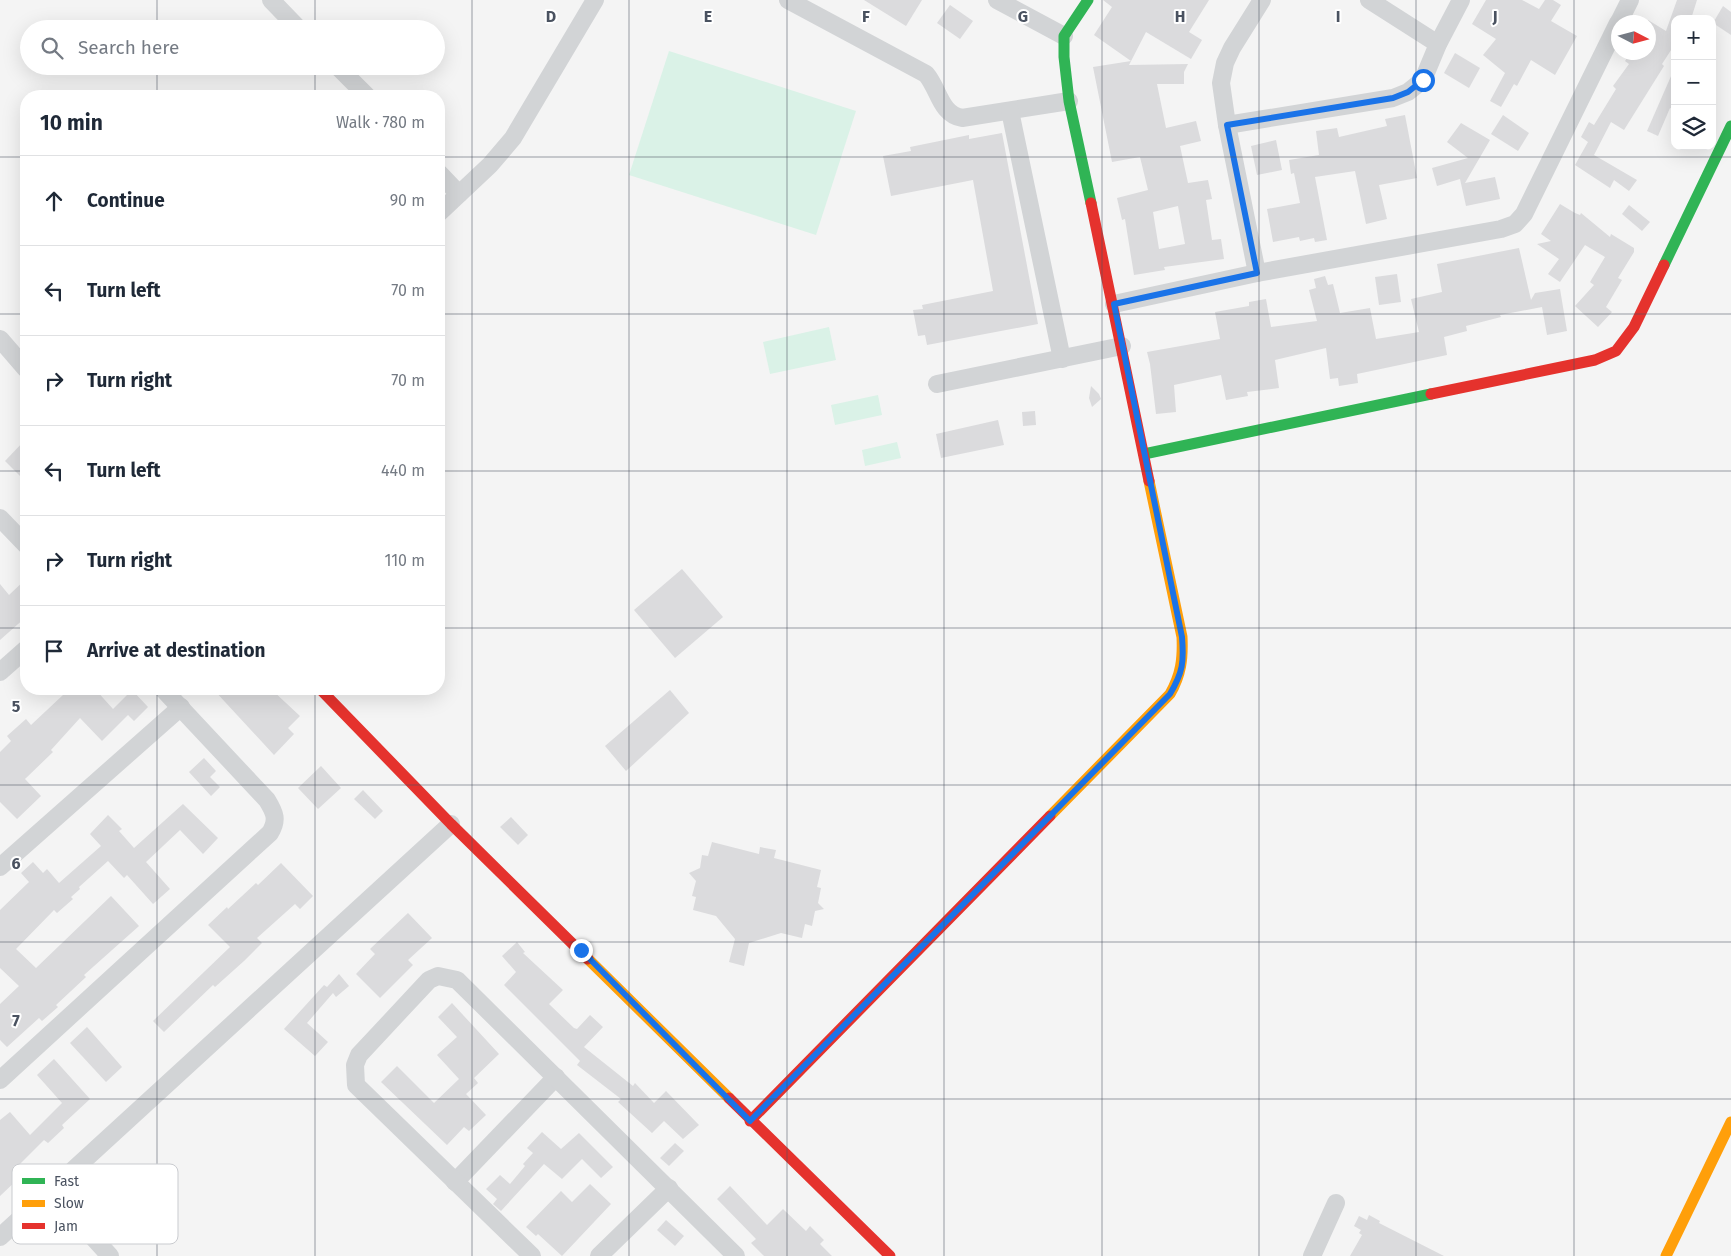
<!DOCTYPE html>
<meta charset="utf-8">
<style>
body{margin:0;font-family:"Fira Sans",sans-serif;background:#f2f2f3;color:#1f2937}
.controls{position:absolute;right:15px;top:15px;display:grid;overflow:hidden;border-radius:10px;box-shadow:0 5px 20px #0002}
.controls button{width:45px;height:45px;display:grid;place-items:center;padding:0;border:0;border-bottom:1px solid #e0e1e3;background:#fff;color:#1f2937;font:25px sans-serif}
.compass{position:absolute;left:1611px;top:15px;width:45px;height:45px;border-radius:50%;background:#fff;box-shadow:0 5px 20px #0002;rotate:96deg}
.stop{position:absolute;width:15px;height:15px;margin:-11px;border:4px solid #1a73e8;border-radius:50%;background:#fff}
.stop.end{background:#1a73e8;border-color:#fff;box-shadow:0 1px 5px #0008}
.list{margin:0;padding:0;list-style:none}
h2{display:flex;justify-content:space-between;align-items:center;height:65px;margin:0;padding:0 20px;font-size:21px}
h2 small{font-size:16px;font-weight:400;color:#747a83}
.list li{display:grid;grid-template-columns:32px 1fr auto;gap:15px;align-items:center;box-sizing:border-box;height:90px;padding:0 20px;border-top:1px solid #e0e1e3}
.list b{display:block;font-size:19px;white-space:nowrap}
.list em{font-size:16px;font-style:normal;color:#747a83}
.icon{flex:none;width:28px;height:28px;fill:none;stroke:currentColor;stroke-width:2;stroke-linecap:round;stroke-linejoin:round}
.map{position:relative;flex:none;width:1731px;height:1256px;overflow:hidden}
.search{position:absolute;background:#fff;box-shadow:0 5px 20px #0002;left:20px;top:20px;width:425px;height:55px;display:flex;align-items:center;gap:12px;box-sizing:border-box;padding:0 18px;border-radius:28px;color:#747a83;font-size:19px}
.panel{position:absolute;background:#fff;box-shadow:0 5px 20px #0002;left:20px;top:90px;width:425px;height:605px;border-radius:20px}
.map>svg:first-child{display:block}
.green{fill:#daf2e7}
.building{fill:#dbdbdd;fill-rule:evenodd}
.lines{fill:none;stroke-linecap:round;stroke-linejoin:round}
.street{stroke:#d2d4d6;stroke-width:18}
.fast{stroke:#30b455;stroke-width:11}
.slow{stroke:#ff9f0a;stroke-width:11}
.jam{stroke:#e5322d;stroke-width:11}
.route{stroke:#1a73e8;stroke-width:6}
.grid{fill:none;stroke:#4a5260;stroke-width:1;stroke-opacity:0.55}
.key{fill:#fff;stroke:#c9cbcf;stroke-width:1}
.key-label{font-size:14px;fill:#4a5260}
.grid-label{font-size:16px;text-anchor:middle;font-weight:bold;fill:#4a5260;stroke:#fff;stroke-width:4;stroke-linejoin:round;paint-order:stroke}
</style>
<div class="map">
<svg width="1731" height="1256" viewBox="0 0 1731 1256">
<rect width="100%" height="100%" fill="#f4f4f4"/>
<g class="green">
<path d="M 669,51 L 856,111 L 816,235 L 629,175 Z"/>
<path d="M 829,327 L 836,360 L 770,374 L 763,342 Z"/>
<path d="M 878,395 L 882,415 L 835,425 L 831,405 Z"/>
<path d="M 897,442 L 901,458 L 865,466 L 862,450 Z"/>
</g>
<g class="building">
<path d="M 864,0 L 922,0 L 906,26 Z"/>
<path d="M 1103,0 L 1209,0 L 1189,32 L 1202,40 L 1191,59 L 1146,32 L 1129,65 L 1188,64 L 1184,72 L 1184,84 L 1157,84 L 1166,128 L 1196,121 L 1201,141 L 1180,146 L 1188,183 L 1208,180 L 1212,199 L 1206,200 L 1212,240 L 1221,239 L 1224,259 L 1164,267 L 1165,270 L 1134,275 L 1125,219 L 1122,220 L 1117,198 L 1148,190 L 1140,157 L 1112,162 L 1093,67 L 1131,61 L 1094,35 L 1112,7 ZM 1178,206 L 1185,244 L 1159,249 L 1153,212 Z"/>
<path d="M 1486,0 L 1522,0 L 1539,9 L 1545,0 L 1553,0 L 1561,5 L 1551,21 L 1577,36 L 1555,75 L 1531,60 L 1517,86 L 1514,84 L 1501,107 L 1490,101 L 1505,73 L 1483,55 L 1496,39 L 1472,24 Z"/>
<path d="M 1677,0 L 1697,0 L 1691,19 L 1675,19 L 1675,44 L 1662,64 L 1664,66 L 1624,130 L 1611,122 L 1594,155 L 1637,180 L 1629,191 L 1614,180 L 1610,188 L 1575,165 L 1588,142 L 1581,137 L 1589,122 L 1594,125 L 1616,89 L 1613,86 L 1629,64 L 1625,61 L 1631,52 L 1648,52 L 1648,20 L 1666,31 Z"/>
<path d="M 950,5 L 973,21 L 960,39 L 937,23 Z"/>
<path d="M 1723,6 L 1731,12 L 1731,35 L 1713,23 Z"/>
<path d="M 1455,53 L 1480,68 L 1469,88 L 1444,73 Z"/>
<path d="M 1675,67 L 1675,110 L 1670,108 L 1658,136 L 1647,131 Z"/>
<path d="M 1405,115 L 1417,178 L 1379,185 L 1387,219 L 1366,224 L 1355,171 L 1315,177 L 1327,240 L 1315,242 L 1314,238 L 1300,241 L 1299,237 L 1273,242 L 1267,209 L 1300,203 L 1294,173 L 1291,174 L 1289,160 L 1319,155 L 1316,131 L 1337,128 L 1339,137 L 1387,126 L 1385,119 Z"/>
<path d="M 1503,115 L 1529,133 L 1518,151 L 1491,134 Z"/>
<path d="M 1461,123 L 1490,140 L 1465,183 L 1495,177 L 1500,199 L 1466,206 L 1460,179 L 1437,186 L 1432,168 L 1468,158 L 1447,142 Z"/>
<path d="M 1002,133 L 1038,324 L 927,345 L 925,335 L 918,336 L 913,310 L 923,309 L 922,305 L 993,291 L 973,180 L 891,196 L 883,156 L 911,151 L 910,147 L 969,135 L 969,139 Z"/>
<path d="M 1276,140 L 1282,170 L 1257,175 L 1251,146 Z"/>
<path d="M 1560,204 L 1575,213 L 1580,215 L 1581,213 L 1610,237 L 1611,234 L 1634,248 L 1634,252 L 1618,278 L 1622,280 L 1606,307 L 1612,312 L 1598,327 L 1575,306 L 1594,285 L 1590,282 L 1605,257 L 1585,245 L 1560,282 L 1548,274 L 1559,259 L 1537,244 L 1551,241 L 1541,234 Z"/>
<path d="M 1629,205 L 1650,222 L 1642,231 L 1622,214 Z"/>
<path d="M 1519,248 L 1531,300 L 1535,293 L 1560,289 L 1567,331 L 1547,335 L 1542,307 L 1500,315 L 1501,317 L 1466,326 L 1467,331 L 1444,337 L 1447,355 L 1357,374 L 1358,383 L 1339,386 L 1338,378 L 1330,379 L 1326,348 L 1275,360 L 1279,388 L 1247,392 L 1248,396 L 1226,400 L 1221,375 L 1174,385 L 1176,412 L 1156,414 L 1150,364 L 1147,352 L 1220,339 L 1215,312 L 1249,306 L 1249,302 L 1266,299 L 1271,327 L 1317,321 L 1309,290 L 1316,288 L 1314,279 L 1325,276 L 1328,285 L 1333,284 L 1340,313 L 1370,308 L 1376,339 L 1419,332 L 1411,299 L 1442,292 L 1437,264 Z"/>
<path d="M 1397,274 L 1401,302 L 1379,305 L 1375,277 Z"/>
<path d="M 1091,386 L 1099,394 L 1101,399 L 1092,407 L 1089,398 Z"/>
<path d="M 1035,411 L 1036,425 L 1023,426 L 1022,412 Z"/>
<path d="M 998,420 L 1004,445 L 941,458 L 936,434 Z"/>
<path d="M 26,439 L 26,482 L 5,461 Z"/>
<path d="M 682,569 L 723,617 L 675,658 L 634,610 Z"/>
<path d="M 26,579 L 26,617 L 0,640 L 0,584 L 9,595 Z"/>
<path d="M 58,689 L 95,689 L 113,709 L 132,690 L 148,707 L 134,721 L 128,715 L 102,741 L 80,718 L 51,750 L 53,752 L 25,779 L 41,796 L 17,819 L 0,802 L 0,752 L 11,741 L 7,736 L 26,719 L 31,725 L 63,695 Z"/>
<path d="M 213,689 L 271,689 L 300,716 L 288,728 L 294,734 L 274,755 Z"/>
<path d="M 670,690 L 689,713 L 626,771 L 605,746 Z"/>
<path d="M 204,758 L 216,771 L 210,777 L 220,787 L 211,796 L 189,772 Z"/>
<path d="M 321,766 L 341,788 L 318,809 L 298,788 Z"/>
<path d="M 363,790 L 383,811 L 375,819 L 354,799 Z"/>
<path d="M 183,804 L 218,838 L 203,854 L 180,830 L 146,862 L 170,889 L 153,904 L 127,875 L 124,878 L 108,861 L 79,887 L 80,889 L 71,897 L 73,899 L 57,913 L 54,910 L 16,949 L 36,968 L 111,896 L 139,926 L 84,975 L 86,977 L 56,1005 L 58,1007 L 42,1021 L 39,1018 L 7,1047 L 0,1040 L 0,1004 L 19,986 L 0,968 L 0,910 L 29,882 L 21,873 L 33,862 L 43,873 L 47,869 L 59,883 L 101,846 L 90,834 L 108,815 L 122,829 L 119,831 L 134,848 Z"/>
<path d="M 511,817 L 528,835 L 518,845 L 500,827 Z"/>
<path d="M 712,842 L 759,854 L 760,847 L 776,850 L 774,858 L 821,870 L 817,887 L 821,888 L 818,903 L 824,909 L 815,911 L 812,926 L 805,924 L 802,938 L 781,933 L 749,943 L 744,966 L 729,962 L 735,939 L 716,916 L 693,910 L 696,897 L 692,896 L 696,881 L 689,873 L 700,868 L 702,855 L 708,856 Z"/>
<path d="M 281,863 L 313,896 L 300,909 L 295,904 L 257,938 L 262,943 L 244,961 L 215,987 L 213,985 L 164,1032 L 153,1021 L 230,947 L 208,925 L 227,907 L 228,909 L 256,883 L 258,885 Z"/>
<path d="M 408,913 L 432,938 L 408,960 L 413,965 L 380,998 L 356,974 L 375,954 L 370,949 Z"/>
<path d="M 517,942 L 525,952 L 523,953 L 563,990 L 549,1004 L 574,1028 L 577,1029 L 590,1015 L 603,1027 L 584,1047 L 633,1086 L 635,1083 L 654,1103 L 666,1091 L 699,1125 L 683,1139 L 664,1121 L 652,1133 L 618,1102 L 621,1099 L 577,1065 L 580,1061 L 504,985 L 516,972 L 502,956 Z"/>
<path d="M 339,974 L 349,986 L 336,997 L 333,993 L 307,1023 L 328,1042 L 315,1056 L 284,1029 L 324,985 L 327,987 Z"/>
<path d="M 452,1003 L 499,1054 L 474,1078 L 478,1083 L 466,1094 L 486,1115 L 469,1131 L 464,1127 L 447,1145 L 381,1082 L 397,1066 L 434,1103 L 459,1079 L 437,1055 L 457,1037 L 438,1017 Z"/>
<path d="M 87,1027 L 122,1067 L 106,1082 L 70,1043 Z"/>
<path d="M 54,1059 L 90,1099 L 62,1125 L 64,1128 L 48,1143 L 44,1140 L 13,1171 L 19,1178 L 0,1196 L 0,1120 L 10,1112 L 30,1135 L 62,1103 L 37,1075 Z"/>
<path d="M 542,1132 L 561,1149 L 579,1133 L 613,1167 L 601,1178 L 582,1159 L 562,1179 L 544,1164 L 501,1211 L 493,1204 L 497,1199 L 486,1189 L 500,1175 L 510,1184 L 525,1166 L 523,1164 L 533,1153 L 527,1148 Z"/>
<path d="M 675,1143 L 684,1151 L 669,1166 L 660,1158 Z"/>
<path d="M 590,1184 L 611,1204 L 562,1256 L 538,1234 L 536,1236 L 526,1227 L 561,1191 L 572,1202 Z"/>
<path d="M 730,1186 L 767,1225 L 783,1209 L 806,1231 L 810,1226 L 824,1240 L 820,1244 L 832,1256 L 764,1256 L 751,1243 L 756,1239 L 717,1199 Z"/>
<path d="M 1369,1215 L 1380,1221 L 1379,1223 L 1444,1256 L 1350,1256 L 1362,1235 L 1359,1233 L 1361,1230 L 1354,1226 L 1359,1216 L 1367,1220 Z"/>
<path d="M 666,1220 L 684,1236 L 675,1246 L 657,1230 Z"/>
</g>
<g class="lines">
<g class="street">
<path d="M 271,0 L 299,29"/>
<path d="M 788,0 L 926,74 C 939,89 940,114 962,118 L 1069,101"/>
<path d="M 997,0 L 1064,36"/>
<path d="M 1369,0 L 1438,44"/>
<path d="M 1619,22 L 1630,0"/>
<path d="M 337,66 L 367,96"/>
<path d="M 1010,111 L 1062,359"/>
<path d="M 1227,125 L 1393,98 L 1408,92 L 1423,80 L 1438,44 L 1461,0"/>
<path d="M 439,173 L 459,194"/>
<path d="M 439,213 L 490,165 L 513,138 L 595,0"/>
<path d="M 1257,273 L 1227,125 L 1221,83 L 1225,63 L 1232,48 L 1262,0"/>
<path d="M 1114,304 L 1257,273 L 1501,229 L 1515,224 L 1524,214 L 1618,23"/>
<path d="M 0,339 L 26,369"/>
<path d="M 937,384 L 1122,346"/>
<path d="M 0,518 L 26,545"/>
<path d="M 0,672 L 26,649"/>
<path d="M 0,867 L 181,707"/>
<path d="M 0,1080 L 270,833 C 278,820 275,813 267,800 L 163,689"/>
<path d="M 455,1182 L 556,1077"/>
<path d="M 51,1191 L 110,1256"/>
<path d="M 0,1237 L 451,824"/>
<path d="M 532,1256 L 356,1085 L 355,1065 L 359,1055 L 429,980 L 438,976 L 457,980 L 736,1256"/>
<path d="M 599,1256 L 669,1188"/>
<path d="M 1312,1256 L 1336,1203"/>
</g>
<g class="fast">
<path d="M 1088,0 L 1064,36 L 1064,57 L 1069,101 L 1091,203"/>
<path d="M 1664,265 L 1731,126"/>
<path d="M 1144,454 L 1431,394"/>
</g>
<g class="slow">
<path d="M 1050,816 L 1170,694 C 1181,675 1183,659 1182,637 L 1149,481"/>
<path d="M 588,959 L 729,1098"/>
<path d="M 1666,1256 L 1731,1122"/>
</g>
<g class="jam">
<path d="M 1091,203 L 1149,481"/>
<path d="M 1431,394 L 1595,360 L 1616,351 L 1634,327 L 1664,265"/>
<path d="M 320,689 L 451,824 L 588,959"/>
<path d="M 729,1098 L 890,1256"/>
<path d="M 750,1121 L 1050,816"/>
</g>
</g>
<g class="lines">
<path class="route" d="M 581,950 L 750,1121 L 1170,694 C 1183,672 1184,662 1182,637 L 1114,304 L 1257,273 L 1227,125 L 1393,98 L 1408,92 L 1423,80"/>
</g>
<path class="grid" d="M 157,0 L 157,29M 315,0 L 315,29M 472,0 L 472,1256M 629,0 L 629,1256M 787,0 L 787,1256M 944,0 L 944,1256M 1102,0 L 1102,1256M 1259,0 L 1259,1256M 1416,0 L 1416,1256M 1574,0 L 1574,1256M 157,66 L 157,96M 315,66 L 315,96M 0,157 L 26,157M 439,157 L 1731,157M 0,314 L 26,314M 439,314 L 1731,314M 0,471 L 26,471M 439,471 L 1731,471M 0,628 L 26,628M 439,628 L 1731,628M 157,689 L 157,1256M 315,689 L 315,1256M 0,785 L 1731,785M 0,942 L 1731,942M 0,1099 L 1731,1099"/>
<rect x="12" y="1164" width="166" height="80" rx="8" class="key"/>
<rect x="22" y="1178" width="23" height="6" fill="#30b455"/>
<rect x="22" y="1200" width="23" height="7" fill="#ff9f0a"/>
<rect x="22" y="1223" width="23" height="6" fill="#e5322d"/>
<g class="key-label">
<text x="54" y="1186">Fast</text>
<text x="54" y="1208">Slow</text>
<text x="54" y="1231">Jam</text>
</g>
<g class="grid-label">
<text x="551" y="22">D</text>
<text x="708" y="22">E</text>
<text x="866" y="22">F</text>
<text x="1023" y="22">G</text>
<text x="1180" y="22">H</text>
<text x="1338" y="22">I</text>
<text x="1495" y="22">J</text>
<text x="16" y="712">5</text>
<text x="16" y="869">6</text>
<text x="16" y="1026">7</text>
</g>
</svg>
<div class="controls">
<button>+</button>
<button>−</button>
<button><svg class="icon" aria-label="layers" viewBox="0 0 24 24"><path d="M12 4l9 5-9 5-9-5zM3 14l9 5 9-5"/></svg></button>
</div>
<svg class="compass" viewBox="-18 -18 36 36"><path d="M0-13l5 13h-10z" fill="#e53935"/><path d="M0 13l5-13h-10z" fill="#747a83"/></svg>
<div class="stop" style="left:1423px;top:80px"></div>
<div class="stop end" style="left:581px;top:950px"></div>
<div class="search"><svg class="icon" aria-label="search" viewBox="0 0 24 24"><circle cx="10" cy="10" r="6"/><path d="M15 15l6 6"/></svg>Search here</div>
<section class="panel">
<h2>10 min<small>Walk · 780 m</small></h2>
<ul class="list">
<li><svg class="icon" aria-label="ahead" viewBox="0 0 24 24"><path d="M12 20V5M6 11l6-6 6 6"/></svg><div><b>Continue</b></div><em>90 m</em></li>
<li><svg class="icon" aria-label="left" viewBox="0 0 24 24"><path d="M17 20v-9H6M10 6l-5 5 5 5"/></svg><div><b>Turn left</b></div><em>70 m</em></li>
<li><svg class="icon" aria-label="right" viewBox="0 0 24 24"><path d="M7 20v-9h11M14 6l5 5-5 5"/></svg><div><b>Turn right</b></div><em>70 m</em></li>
<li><svg class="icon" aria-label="left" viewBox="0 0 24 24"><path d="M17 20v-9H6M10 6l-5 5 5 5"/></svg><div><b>Turn left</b></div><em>440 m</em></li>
<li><svg class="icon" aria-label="right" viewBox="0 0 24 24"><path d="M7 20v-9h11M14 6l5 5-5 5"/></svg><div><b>Turn right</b></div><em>110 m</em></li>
<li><svg class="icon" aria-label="arrive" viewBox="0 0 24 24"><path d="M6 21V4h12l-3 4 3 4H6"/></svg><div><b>Arrive at destination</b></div></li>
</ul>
</section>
</div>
